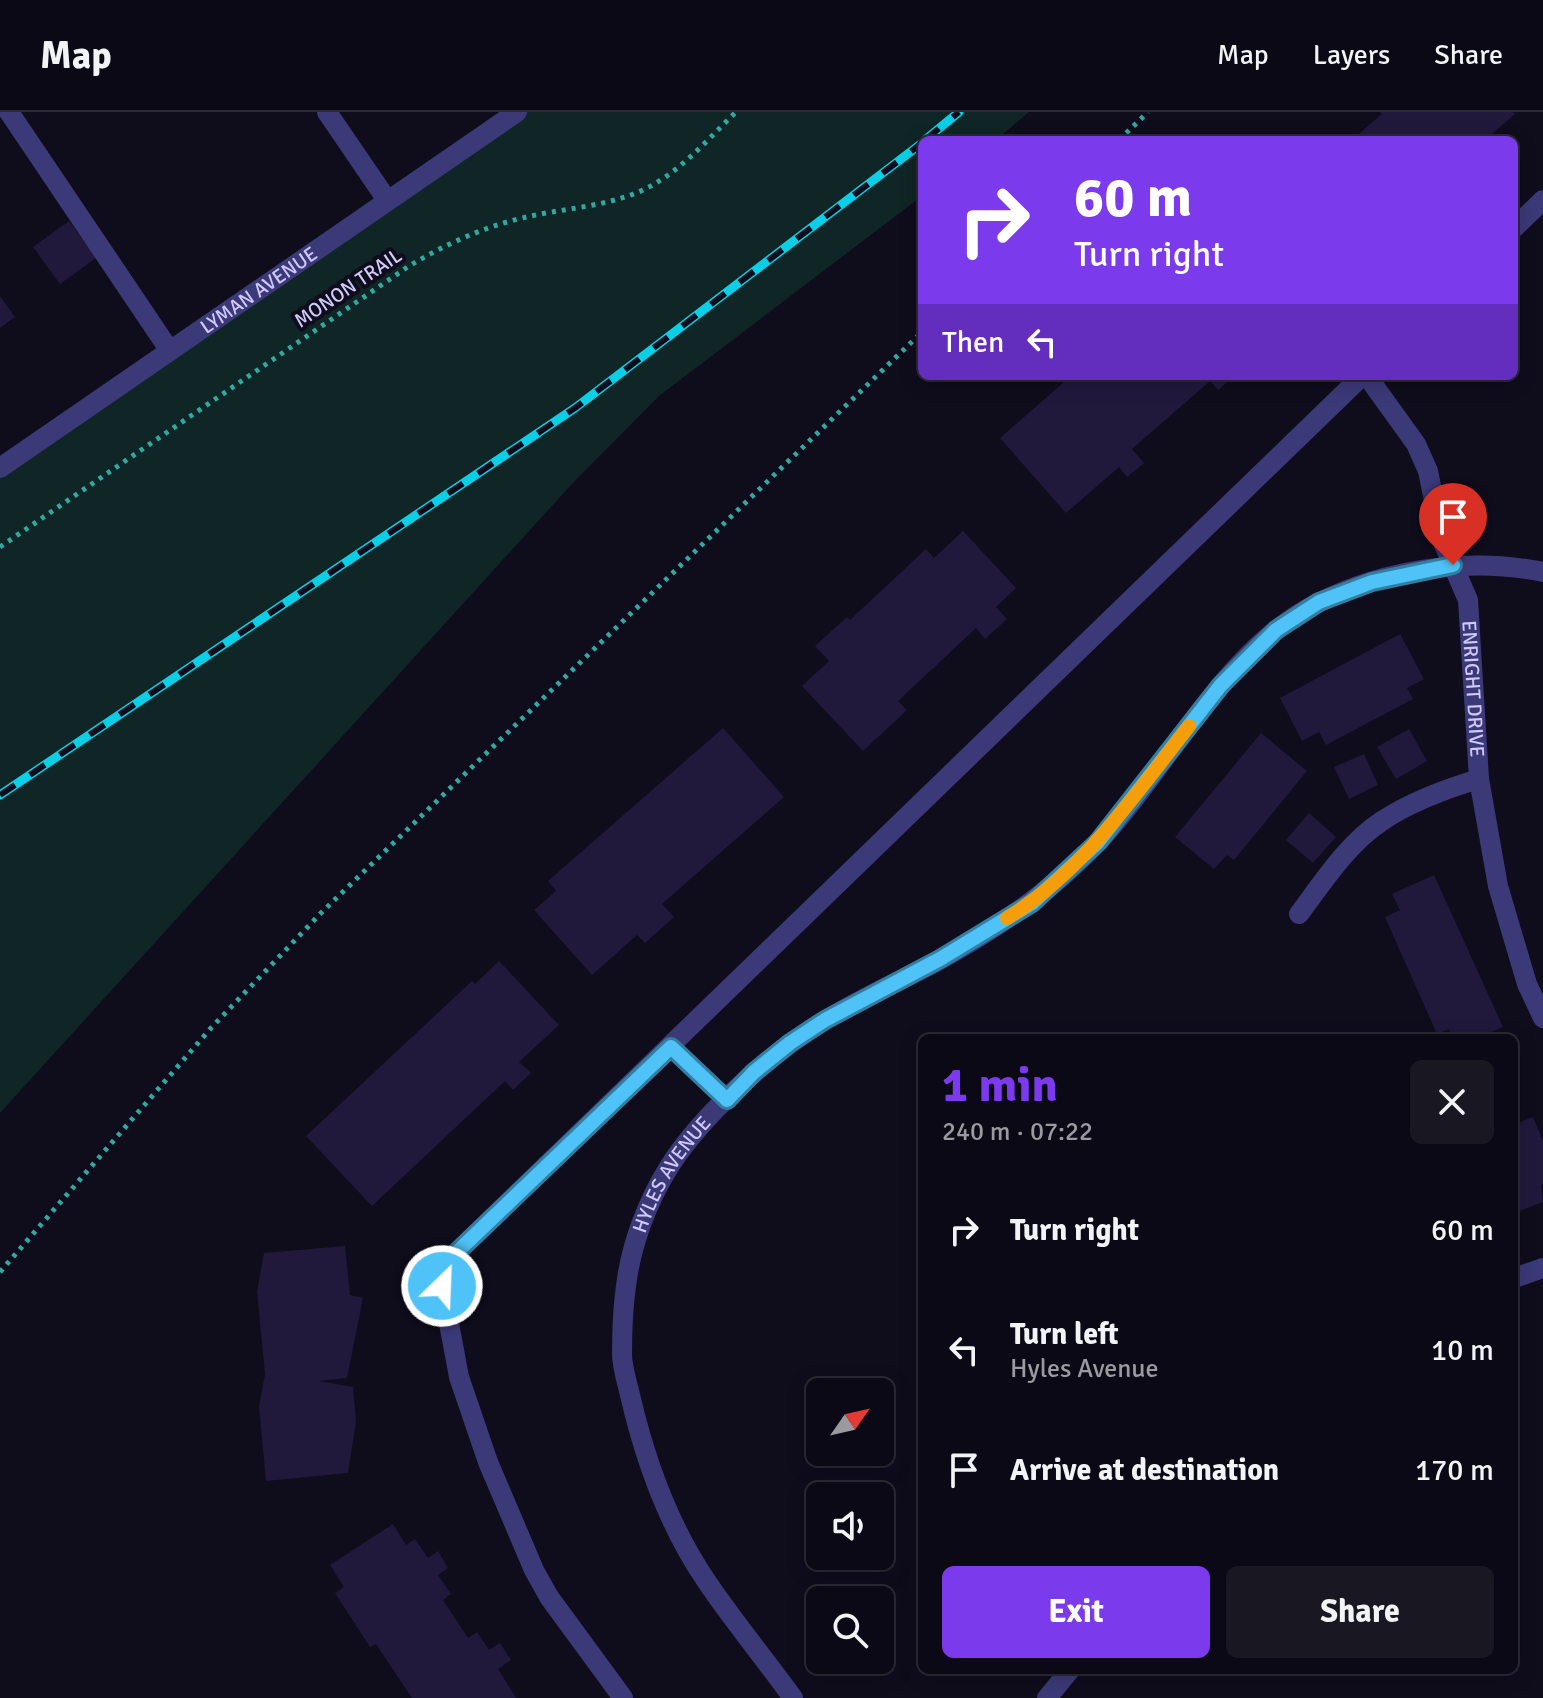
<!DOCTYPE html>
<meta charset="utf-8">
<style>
:root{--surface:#0b0915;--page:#191722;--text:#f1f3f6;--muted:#9a9aa0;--line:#2b2a34;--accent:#7c3aed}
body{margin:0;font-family:Signika,sans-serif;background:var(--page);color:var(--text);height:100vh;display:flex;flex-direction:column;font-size:30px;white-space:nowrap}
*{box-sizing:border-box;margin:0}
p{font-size:26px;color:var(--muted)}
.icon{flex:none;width:44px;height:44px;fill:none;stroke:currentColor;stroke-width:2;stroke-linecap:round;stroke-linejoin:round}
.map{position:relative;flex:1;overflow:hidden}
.side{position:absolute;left:918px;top:922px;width:600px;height:640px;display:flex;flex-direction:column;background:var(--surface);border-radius:12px;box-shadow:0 4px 20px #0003,0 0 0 2px var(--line)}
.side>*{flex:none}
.top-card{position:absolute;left:918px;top:24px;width:600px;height:244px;border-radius:12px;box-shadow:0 4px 20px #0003,0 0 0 2px var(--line);background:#7c3aed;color:#fff;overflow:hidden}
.needle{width:52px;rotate:56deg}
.fabs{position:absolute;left:806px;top:1266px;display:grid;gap:16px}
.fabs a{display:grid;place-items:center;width:88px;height:88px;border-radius:12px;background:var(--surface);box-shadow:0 4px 20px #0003,0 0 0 2px var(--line);font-size:40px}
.pin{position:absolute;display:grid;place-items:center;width:68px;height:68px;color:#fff;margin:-82px -34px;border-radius:50% 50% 50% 0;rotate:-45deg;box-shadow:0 0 8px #0007}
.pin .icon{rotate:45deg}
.me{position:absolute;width:88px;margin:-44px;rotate:24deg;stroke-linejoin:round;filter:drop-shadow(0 0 6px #0008)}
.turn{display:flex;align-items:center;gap:28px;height:168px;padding:0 24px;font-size:36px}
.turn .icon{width:104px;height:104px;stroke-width:2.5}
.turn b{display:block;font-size:56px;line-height:68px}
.then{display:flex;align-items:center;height:76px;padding:0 24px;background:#0003;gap:16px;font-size:30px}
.round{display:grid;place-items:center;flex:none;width:84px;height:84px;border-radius:12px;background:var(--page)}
.overview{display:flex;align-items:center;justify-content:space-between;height:136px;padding:0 24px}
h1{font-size:48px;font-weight:700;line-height:60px;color:var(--accent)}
.button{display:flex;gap:16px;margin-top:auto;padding:16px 24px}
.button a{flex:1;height:92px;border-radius:12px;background:var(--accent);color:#fff;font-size:32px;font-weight:700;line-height:92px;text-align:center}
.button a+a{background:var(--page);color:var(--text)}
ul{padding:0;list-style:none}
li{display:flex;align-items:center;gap:24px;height:120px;padding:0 24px}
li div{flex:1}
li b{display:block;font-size:30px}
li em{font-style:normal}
header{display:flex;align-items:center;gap:48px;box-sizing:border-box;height:112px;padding:0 40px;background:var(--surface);border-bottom:2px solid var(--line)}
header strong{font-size:38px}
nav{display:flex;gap:44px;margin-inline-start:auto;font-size:28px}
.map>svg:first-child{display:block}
</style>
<header>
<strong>Map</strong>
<nav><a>Map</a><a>Layers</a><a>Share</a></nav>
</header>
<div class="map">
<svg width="1543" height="1586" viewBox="0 0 1543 1586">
<rect width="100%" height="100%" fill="#0f0c1c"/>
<!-- green -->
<path fill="#102525" d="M525,0H1029L996,28H922V84L659,284L570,374L0,1001V360Z"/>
<!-- building -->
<g fill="#20193c">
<path d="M1380,0H1513L1515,2L1485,28H1352L1382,2Z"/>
<path d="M69,109L96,146L60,172L33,135Z"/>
<path d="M0,184L15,205L0,216Z"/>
<path d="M1071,264H1234L1218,278L1210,269L1132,337L1144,351L1127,365L1119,355L1066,401L1000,326Z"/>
<path d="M963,419L1016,476L996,495L1007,507L985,527L976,516L898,589L907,598L863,639L802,574L829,549L815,534L847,505L850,508L926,437L934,446Z"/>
<path d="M1400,522L1424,567L1407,576L1413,587L1326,633L1319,620L1302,629L1280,586Z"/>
<path d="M723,616L784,685L662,792L674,805L645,831L637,823L592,863L534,798L556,779L548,769Z"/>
<path d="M1409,617L1427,649L1396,667L1377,635Z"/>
<path d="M1261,621L1307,659L1234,748L1227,743L1214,757L1175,725Z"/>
<path d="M1364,642L1378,673L1349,687L1334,655Z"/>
<path d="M1309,701L1336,725L1313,751L1286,728Z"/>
<path d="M1434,763L1503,915L1477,926H1452L1449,917L1437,922L1385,805L1400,798L1392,782Z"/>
<path d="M499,849L559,913L519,950L531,961L513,978L505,969L372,1094L306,1024L472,869L475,872Z"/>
<path d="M1514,1001L1518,1011L1533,1005L1543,1029V1072L1541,1073L1543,1090L1514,1101Z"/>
<path d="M345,1134L350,1183L363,1186L347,1266L319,1269L353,1275L356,1310L348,1361L266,1369L259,1294L265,1262L257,1180L264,1141Z"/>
<path d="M393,1412L406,1433L415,1427L428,1446L438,1439L448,1456L438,1463L451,1482L443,1488L468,1526L477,1520L489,1538L500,1531L511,1548L498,1557L516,1586H412L376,1532L370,1535L335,1481L344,1475L330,1453Z"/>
</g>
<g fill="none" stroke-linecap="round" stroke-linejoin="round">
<!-- path -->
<g stroke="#32a8a2" stroke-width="5" stroke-dasharray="4 6" stroke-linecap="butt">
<path d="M1119,28L1148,0"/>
<path d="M0,435L409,154C444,133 481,116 522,106C562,96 610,95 647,76C682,58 708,27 736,0"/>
<path d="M0,1160L211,916L321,801L922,220"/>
</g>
<!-- lane -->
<g stroke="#3c3979" stroke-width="20">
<path d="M9,0L170,239"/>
<path d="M1299,802C1323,770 1348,731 1382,709C1412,689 1445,677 1479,667"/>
</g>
<!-- street -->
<g stroke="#3c3979" stroke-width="20">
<path d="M327,0L387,88"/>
<path d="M1514,116L1543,88"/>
<path id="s1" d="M1367,264L1416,332L1428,359L1442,428L1468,488L1479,667L1498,774L1527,872L1543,906"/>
<path id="s2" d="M0,356L517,0"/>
<path d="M671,935L727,988"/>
<path d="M1514,1166L1543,1156"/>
<path d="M623,1586L549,1485L534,1458L488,1350L459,1265L442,1174L444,1156L455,1142L1362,264"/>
<path id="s3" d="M793,1586C765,1547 734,1510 707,1470C670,1416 645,1348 630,1283C627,1270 622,1255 622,1242C622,1220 623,1195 626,1174C631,1133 647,1090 669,1055C701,1004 770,942 822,910C858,888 897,870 934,851C993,819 1051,780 1097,731C1167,657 1226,535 1320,490C1387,457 1470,445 1543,460"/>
<path d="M1047,1586L1070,1558"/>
</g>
<defs>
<g id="rail">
<path d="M925,28L959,0"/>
<path d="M0,683L575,296L922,31"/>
</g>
</defs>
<!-- rail casing -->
<use href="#rail" stroke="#0bcfe7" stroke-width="9"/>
<!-- rail -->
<use href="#rail" stroke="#0f0c1c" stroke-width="6" stroke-dasharray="18" stroke-linecap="butt"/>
</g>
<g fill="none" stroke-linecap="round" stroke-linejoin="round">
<defs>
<path id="route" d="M442,1174L444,1156L455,1142L671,935L727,988L754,960L790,931L825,908L940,847L1032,791L1098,730L1221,573L1276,518L1319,490L1372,470L1453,453"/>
</defs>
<!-- route casing -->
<use href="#route" stroke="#337fa1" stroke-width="20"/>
<!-- route -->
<use href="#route" stroke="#4fc3f7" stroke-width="14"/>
<!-- slow -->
<path stroke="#f59e0b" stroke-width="14" d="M1007,806C1083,759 1134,684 1189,614"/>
</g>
<g text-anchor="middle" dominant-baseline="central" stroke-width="8" stroke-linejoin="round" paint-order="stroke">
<!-- street labels -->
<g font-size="20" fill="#d0cafc" stroke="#0f0c1c">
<text transform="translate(348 176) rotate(-34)">MONON TRAIL</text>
<text stroke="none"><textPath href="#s2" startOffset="314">LYMAN AVENUE</textPath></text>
<text stroke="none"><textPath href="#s1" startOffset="338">ENRIGHT DRIVE</textPath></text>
<text stroke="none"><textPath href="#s3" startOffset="580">HYLES AVENUE</textPath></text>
</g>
</g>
</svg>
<div class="fabs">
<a><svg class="needle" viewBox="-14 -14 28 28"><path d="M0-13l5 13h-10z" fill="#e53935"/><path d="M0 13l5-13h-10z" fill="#9a9aa0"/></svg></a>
<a><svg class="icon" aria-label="sound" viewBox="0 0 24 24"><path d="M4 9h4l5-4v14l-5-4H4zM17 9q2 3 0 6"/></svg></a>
<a><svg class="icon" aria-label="search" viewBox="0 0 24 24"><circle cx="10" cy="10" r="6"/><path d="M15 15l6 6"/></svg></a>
</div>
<div class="pin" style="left:1453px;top:453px;background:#d93025"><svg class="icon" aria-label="arrive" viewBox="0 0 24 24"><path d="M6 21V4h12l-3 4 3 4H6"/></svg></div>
<svg class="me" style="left:442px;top:1174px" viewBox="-20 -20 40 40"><circle r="17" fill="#4fc3f7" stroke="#fff" stroke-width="3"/><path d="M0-11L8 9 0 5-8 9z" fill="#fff"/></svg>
<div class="top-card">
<div class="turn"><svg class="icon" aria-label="right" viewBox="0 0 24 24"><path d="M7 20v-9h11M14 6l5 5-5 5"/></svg><div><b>60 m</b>Turn right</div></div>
<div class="then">Then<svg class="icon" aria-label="left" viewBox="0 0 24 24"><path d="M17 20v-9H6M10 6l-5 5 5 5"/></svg></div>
</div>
<section class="side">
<div class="overview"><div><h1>1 min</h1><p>240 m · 07:22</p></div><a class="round"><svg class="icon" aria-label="close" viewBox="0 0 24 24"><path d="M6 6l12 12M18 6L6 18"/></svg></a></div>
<ul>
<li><svg class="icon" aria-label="right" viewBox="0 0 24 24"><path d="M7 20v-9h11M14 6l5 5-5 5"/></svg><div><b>Turn right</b></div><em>60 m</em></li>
<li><svg class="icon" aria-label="left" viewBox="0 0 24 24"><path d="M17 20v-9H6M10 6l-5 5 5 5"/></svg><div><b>Turn left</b><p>Hyles Avenue</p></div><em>10 m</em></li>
<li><svg class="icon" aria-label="arrive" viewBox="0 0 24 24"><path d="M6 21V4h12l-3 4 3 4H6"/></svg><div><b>Arrive at destination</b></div><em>170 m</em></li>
</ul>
<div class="button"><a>Exit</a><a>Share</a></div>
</section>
</div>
